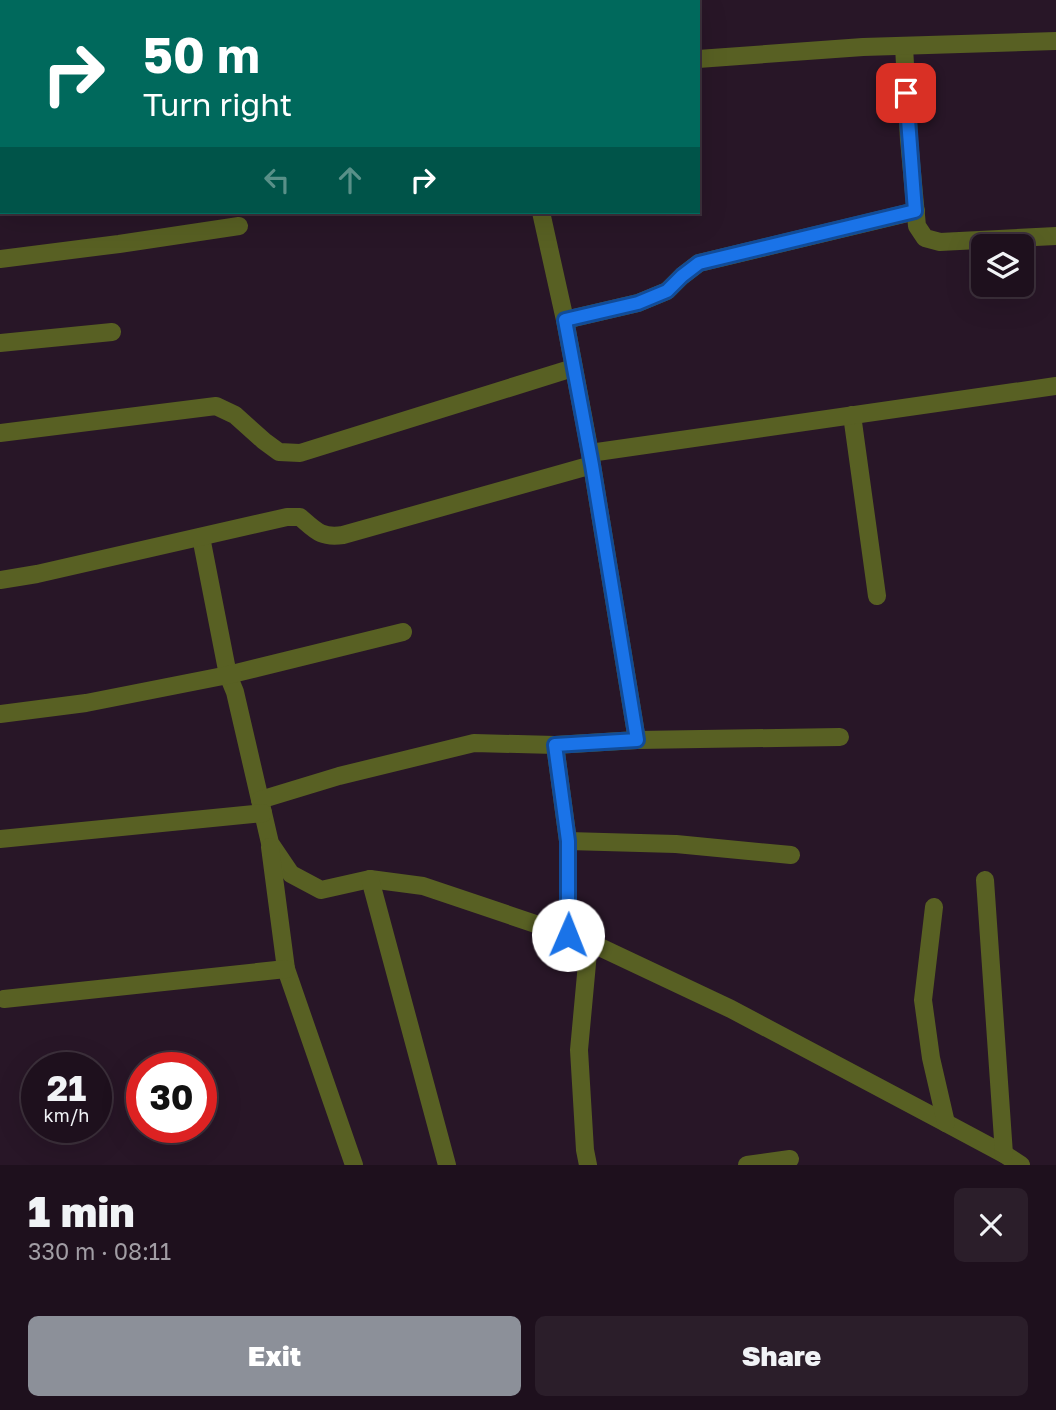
<!DOCTYPE html>
<meta charset="utf-8">
<style>
:root{--surface:#1e101d;--page:#2b1e2a;--text:#f1f3f6;--muted:#a19da4;--line:#3c303b;--accent:#8c9099}
body{margin:0;font-family:"Golos Text",sans-serif;background:var(--page);color:var(--text);height:100vh;display:flex;flex-direction:column;font-size:26px;white-space:nowrap}
*{box-sizing:border-box;margin:0}
p{font-size:23px;color:var(--muted)}
.icon{flex:none;width:38px;height:38px;fill:none;stroke:currentColor;stroke-width:2;stroke-linecap:round;stroke-linejoin:round}
.map{position:relative;height:1165px;overflow:hidden}
.details{display:flex;flex-direction:column;background:var(--surface);flex:1}
.details>*{flex:none}
.hud{position:absolute;left:0px;top:0px;width:700px;height:214px;box-shadow:0 7px 28px #0002,0 0 0 2px var(--line);background:#00695c;color:#fff;overflow:hidden}
.controls{position:absolute;left:971px;top:234px;display:grid;gap:14px}
.controls a{display:grid;place-items:center;width:63px;height:63px;border-radius:10px;background:var(--surface);box-shadow:0 7px 28px #0002,0 0 0 2px var(--line);font-size:35px}
.speed{position:absolute;left:21px;top:1052px;display:flex;gap:14px;font-size:35px;font-weight:700;text-align:center}
.speed>*{display:grid;place-content:center;width:91px;height:91px;border-radius:50%;background:var(--surface);box-shadow:0 7px 28px #0002,0 0 0 2px var(--line);line-height:1}
.speed small{font-size:18px;font-weight:400}
.speed .limit{border:10px solid #d22;background:#fff;color:#111}
.pin{position:absolute;display:grid;place-items:center;width:60px;height:60px;color:#fff;margin:-30px;border-radius:14px;box-shadow:0 4px 10px #0006}
.me{position:absolute;width:77px;margin:-38px;rotate:1deg;stroke-linejoin:round;filter:drop-shadow(0 0 5px #0008)}
.turn{display:flex;align-items:center;gap:24px;height:147px;padding:0 28px;font-size:32px}
.turn .icon{width:91px;height:91px;stroke-width:2.5}
.turn b{display:block;font-size:49px;line-height:60px}
.lanes{display:flex;align-items:center;height:66px;padding:0 28px;background:#0003;justify-content:center;gap:35px;direction:ltr}
.lanes .off{opacity:.35}
.round{display:grid;place-items:center;flex:none;width:74px;height:74px;border-radius:10px;background:var(--page)}
.overview{display:flex;align-items:center;justify-content:space-between;height:119px;padding:0 28px}
h1{font-size:42px;font-weight:800;line-height:52px}
.action{display:flex;gap:14px;margin-top:auto;padding:14px 28px}
.action a{flex:1;height:80px;border-radius:10px;background:var(--accent);color:#fff;font-size:28px;font-weight:800;line-height:80px;text-align:center}
.action a+a{background:var(--page);color:var(--text)}
.map>svg:first-child{display:block}
</style>
<div class="map">
<svg width="1056" height="1165" viewBox="0 0 1056 1165">
<rect width="100%" height="100%" fill="#281627"/>
<g fill="none" stroke-linecap="round" stroke-linejoin="round">
<!-- street -->
<g stroke="#586023" stroke-width="18">
<path d="M172,0V2"/>
<path d="M542,0V2"/>
<path d="M262,2L264,0"/>
<path d="M904,46L909,140L917,226L925,238L940,242L1056,236"/>
<path d="M698,59L863,47L1056,41"/>
<path d="M0,121H2"/>
<path d="M541,212L565,320L590,453L637,740"/>
<path d="M0,259L119,244L239,226"/>
<path d="M565,320L638,303L667,291L682,276L699,263L916,211"/>
<path d="M0,343L112,332"/>
<path d="M852,415L877,596"/>
<path d="M0,433L216,406L235,415L264,441L279,452L300,453L573,368"/>
<path d="M590,453L1056,386"/>
<path d="M201,537L228,675L235,692L270,843L291,874L321,890L370,879L423,886L589,942L731,1009L946,1123L1004,1154L1021,1165"/>
<path d="M0,580L37,574L287,517H300C316,531 321,538 343,535L592,465"/>
<path d="M0,714L86,703L228,675L403,632"/>
<path d="M555,745L568,841V935"/>
<path d="M260,800L339,776L474,743L555,745L637,740L840,737"/>
<path d="M0,839L263,813"/>
<path d="M568,841L676,844L791,855"/>
<path d="M270,847L286,969L354,1165"/>
<path d="M370,879L447,1165"/>
<path d="M985,880L1004,1154"/>
<path d="M934,907L923,1000L931,1058L946,1123"/>
<path d="M4,999L286,969"/>
<path d="M588,1165L585,1150L579,1050L589,942"/>
<path d="M747,1165L790,1159"/>
</g>
</g>
<g fill="none" stroke-linecap="round" stroke-linejoin="round">
<defs>
<path id="route" d="M568,935V841L555,745L637,740L592,465L565,320L638,303L667,291L682,276L699,263L915,211L906,93"/>
</defs>
<!-- route casing -->
<use href="#route" stroke="#114b97" stroke-width="18"/>
<!-- route -->
<use href="#route" stroke="#1a73e8" stroke-width="12"/>
</g>
</svg>
<div class="controls">
<a><svg class="icon" aria-label="layers" viewBox="0 0 24 24"><path d="M12 4l9 5-9 5-9-5zM3 14l9 5 9-5"/></svg></a>
</div>
<div class="speed"><div>21<small>km/h</small></div><div class="limit">30</div></div>
<div class="pin" style="left:906px;top:93px;background:#d93025"><svg class="icon" aria-label="arrive" viewBox="0 0 24 24"><path d="M6 21V4h12l-3 4 3 4H6"/></svg></div>
<svg class="me" style="left:568px;top:935px" viewBox="-20 -20 40 40"><circle r="19" fill="#fff"/><path d="M0-13L10 11 0 6-10 11z" fill="#1a73e8"/></svg>
<div class="hud">
<div class="turn"><svg class="icon" aria-label="right" viewBox="0 0 24 24"><path d="M7 20v-9h11M14 6l5 5-5 5"/></svg><div><b>50 m</b>Turn right</div></div>
<div class="lanes"><svg class="icon off" aria-label="left" viewBox="0 0 24 24"><path d="M17 20v-9H6M10 6l-5 5 5 5"/></svg><svg class="icon off" aria-label="ahead" viewBox="0 0 24 24"><path d="M12 20V5M6 11l6-6 6 6"/></svg><svg class="icon" aria-label="right" viewBox="0 0 24 24"><path d="M7 20v-9h11M14 6l5 5-5 5"/></svg></div>
</div>
</div>
<section class="details">
<div class="overview"><div><h1>1 min</h1><p>330 m · 08:11</p></div><a class="round"><svg class="icon" aria-label="close" viewBox="0 0 24 24"><path d="M6 6l12 12M18 6L6 18"/></svg></a></div>
<div class="action"><a>Exit</a><a>Share</a></div>
</section>
